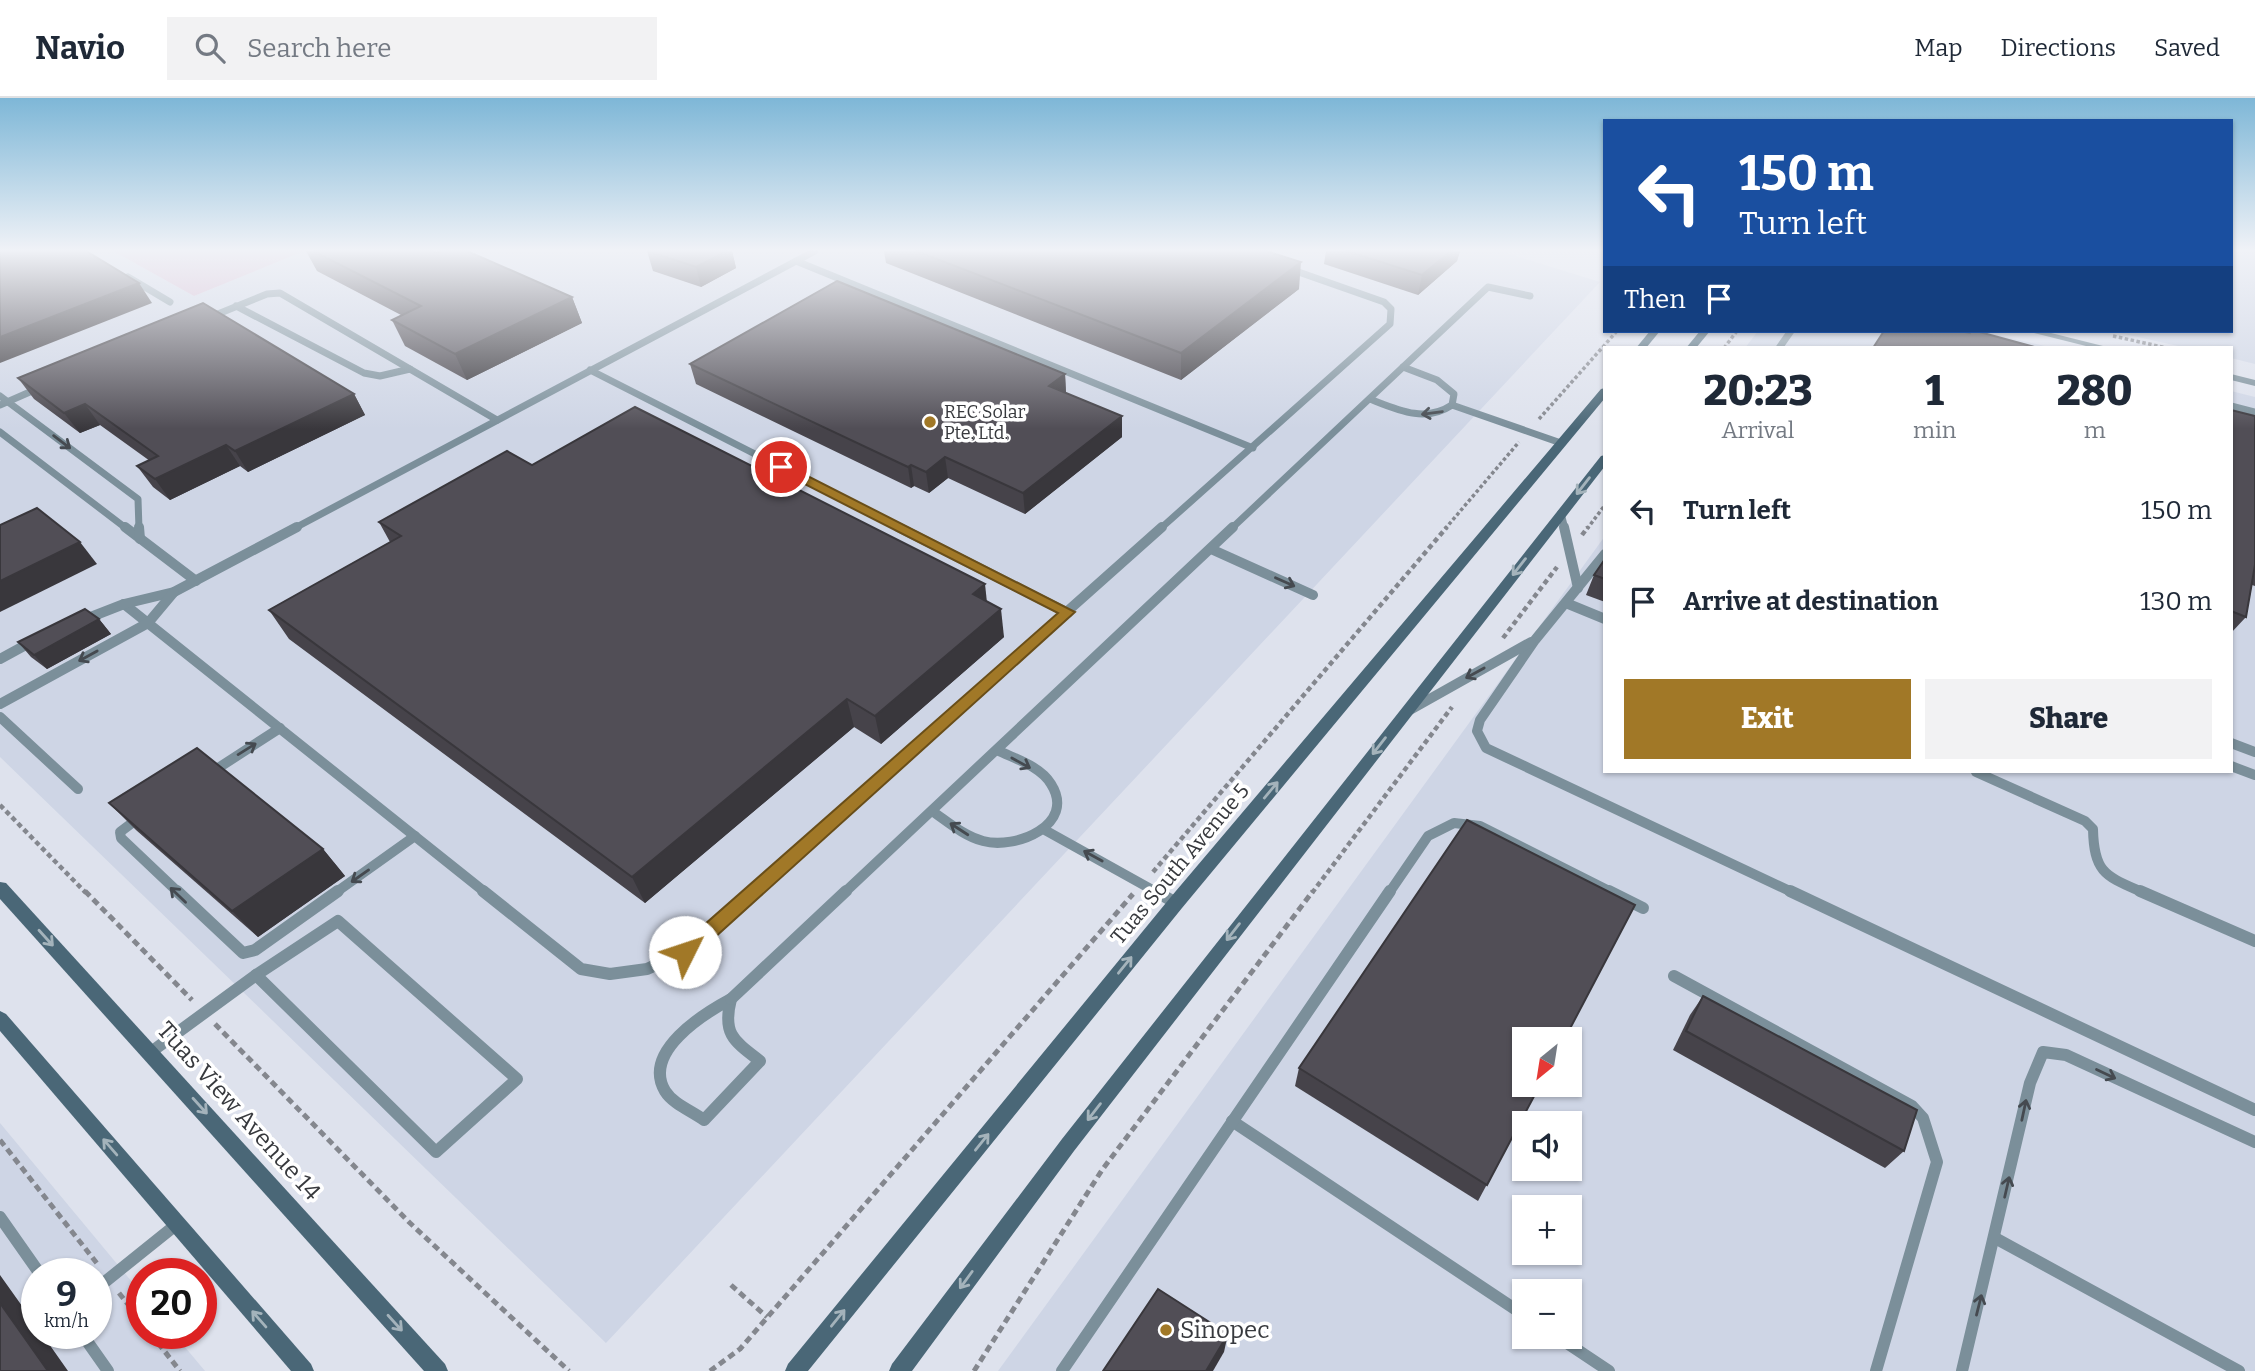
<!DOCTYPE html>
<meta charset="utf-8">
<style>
:root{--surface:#fff;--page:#f2f2f3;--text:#1f2937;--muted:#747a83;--line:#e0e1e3;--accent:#a17827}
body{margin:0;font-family:Bitter,serif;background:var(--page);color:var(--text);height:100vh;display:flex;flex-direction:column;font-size:26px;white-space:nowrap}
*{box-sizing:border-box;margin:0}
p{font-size:23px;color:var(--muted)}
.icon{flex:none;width:38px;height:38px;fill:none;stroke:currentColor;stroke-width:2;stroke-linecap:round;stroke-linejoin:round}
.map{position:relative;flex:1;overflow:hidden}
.drawer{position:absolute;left:1603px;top:248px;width:630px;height:427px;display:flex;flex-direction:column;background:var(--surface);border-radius:0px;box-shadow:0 2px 5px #0004}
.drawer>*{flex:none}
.banner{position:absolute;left:1603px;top:21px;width:630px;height:214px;border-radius:0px;box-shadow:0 2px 5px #0004;background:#1a4fa0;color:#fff;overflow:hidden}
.needle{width:46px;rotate:210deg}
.buttons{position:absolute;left:1512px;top:929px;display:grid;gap:14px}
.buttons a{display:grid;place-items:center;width:70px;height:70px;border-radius:0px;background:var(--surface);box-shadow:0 2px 5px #0004;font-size:35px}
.speed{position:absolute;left:21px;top:1160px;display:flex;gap:14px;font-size:35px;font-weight:700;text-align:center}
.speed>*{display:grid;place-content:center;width:91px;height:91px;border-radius:50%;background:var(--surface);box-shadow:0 2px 5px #0004;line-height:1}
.speed small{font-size:18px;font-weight:400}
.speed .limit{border:10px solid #d22;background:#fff;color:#111}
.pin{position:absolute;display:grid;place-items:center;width:60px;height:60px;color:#fff;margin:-30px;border:4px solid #fff;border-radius:50%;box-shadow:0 2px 7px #0007}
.me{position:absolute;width:77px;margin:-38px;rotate:49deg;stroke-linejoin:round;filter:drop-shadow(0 0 5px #0008)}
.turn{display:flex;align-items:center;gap:24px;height:147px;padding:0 21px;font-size:32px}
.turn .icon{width:91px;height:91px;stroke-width:2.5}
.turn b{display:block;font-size:49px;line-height:60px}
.then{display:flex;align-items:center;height:66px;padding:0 21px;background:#0003;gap:14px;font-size:26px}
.eta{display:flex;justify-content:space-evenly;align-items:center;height:119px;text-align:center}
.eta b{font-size:42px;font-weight:800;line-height:49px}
.primary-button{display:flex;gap:14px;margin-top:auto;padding:14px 21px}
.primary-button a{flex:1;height:80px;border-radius:0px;background:var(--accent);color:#fff;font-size:28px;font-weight:800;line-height:80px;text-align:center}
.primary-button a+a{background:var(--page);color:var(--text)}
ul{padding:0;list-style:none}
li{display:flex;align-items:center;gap:21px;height:91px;padding:0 21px}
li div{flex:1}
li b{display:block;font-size:26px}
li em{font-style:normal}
header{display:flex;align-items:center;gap:42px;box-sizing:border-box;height:98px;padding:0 35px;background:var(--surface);border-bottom:2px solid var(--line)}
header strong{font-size:33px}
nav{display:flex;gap:38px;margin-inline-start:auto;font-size:24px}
.search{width:490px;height:63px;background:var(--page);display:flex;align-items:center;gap:18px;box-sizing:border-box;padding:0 24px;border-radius:0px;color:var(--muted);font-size:26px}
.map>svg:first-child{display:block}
</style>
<header>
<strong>Navio</strong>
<div class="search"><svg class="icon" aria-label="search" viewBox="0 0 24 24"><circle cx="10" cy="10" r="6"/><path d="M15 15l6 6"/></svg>Search here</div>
<nav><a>Map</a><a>Directions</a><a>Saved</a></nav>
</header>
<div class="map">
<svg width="2255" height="1273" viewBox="0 0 2255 1273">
<rect width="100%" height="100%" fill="#dee2ed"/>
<!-- built -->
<g fill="#ced5e5" fill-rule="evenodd">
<path d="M0,153H113L194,198L304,153H1500L1600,184L606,1245L0,659Z"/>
<path d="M2231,153H2255V266L2231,260V250H2187L2111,233H2231Z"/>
<path d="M1758,233H1980L2053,250H1745Z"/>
<path d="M2231,293L2255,299V1273H998L1605,438V674H2231ZM1524,942H1570V987H1524ZM1524,1026H1570V1071H1524ZM1524,1110H1570V1155H1524ZM1524,1194H1570V1239H1524Z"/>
<path d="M0,1025L142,1196V1236H174L205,1273H0ZM37,1176H96V1236H37Z"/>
</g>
<!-- green -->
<path fill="#d4b1ca" d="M113,153H304L194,198Z"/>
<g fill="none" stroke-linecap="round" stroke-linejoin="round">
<!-- path-far2 -->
<g stroke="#84878e" stroke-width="3.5" stroke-dasharray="3.5 2.5" stroke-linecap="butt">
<path d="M2113,238L2167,250"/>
<path d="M1724,250L1737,233"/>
<path d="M1539,321L1617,233"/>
<path d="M1445,431L1519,344"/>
<path d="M1587,431L1605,407"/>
</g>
<!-- path-far1 -->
<g stroke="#84878e" stroke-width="4.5" stroke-dasharray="5 3.5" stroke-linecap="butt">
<path d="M1582,437L1588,429"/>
<path d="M1503,540L1557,469"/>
<path d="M0,707L86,795"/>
<path d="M1153,774L1447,429"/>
<path d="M1312,795L1452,609"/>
</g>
<!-- path -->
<g stroke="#84878e" stroke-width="5" stroke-dasharray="7 4.5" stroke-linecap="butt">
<path d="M85,793L192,902"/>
<path d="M215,926L410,1125L569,1273"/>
<path d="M0,1042L99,1168"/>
<path d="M731,1187L767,1219"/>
<path d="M119,1195L142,1224"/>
<path d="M151,1236L180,1273"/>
<path d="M710,1273L740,1251L1133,796"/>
<path d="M974,1273L1102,1072L1313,793"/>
</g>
<!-- lane-far2 -->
<g stroke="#7b8f9a" stroke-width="7">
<path d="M796,163L1253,350"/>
<path d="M128,179L170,204"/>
<path d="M236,208L364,275L380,278L410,271"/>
<path d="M208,220L267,196L280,195L497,322"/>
<path d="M1779,250L1791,233"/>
<path d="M590,272L902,431"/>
<path d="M0,298L138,401L139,431"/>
<path d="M1370,301C1398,312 1425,325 1452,307L1454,296L1437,282L1403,269"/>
<path d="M0,307L39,290"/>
<path d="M1452,307L1561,345"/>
<path d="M2231,308L2255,314"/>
<path d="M0,334L127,431"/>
<path d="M1561,415L1565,431"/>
<path d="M293,431L815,153"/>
<path d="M1160,431L1390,226L1391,211L1384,204L1290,171"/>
<path d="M1231,431L1488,189L1530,198"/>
</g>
<!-- lane-far1 -->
<g stroke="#7b8f9a" stroke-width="10">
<path d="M125,429L196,483"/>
<path d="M139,429L140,441"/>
<path d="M898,429L1068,515"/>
<path d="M1564,429L1578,490"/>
<path d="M1211,451L1313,497"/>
<path d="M1605,456L1535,542L1480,622L1477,633L1486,650L1794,795"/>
<path d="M1566,505L1605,521"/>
<path d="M124,506L486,795"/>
<path d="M83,522L124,506L174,494L297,429"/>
<path d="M0,561L33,543"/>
<path d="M0,606L148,525L174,494"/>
<path d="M1410,612L1531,544"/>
<path d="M0,619L78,691"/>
<path d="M2231,645L2255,654"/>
<path d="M2231,668L2255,677"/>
<path d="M212,674L280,630"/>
<path d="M1976,674L2085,723L2093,731C2094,776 2106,778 2144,795"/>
<path d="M932,713C948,724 964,738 983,743C1015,752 1077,727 1051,686C1040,668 1015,661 997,652"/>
<path d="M140,719L120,734L121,740L179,795"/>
<path d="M1043,731L1158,795"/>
<path d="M335,795L415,738"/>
<path d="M751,795L1162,429"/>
<path d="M844,795L1233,429"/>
<path d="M1389,795L1428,738L1454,725L1480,728L1613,795"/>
</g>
<!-- lane -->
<g stroke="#7b8f9a" stroke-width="12">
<path d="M177,793L243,855L255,852L338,793"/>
<path d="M483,793L581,871L610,876L647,871L685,854L753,793"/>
<path d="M1155,793L1176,805"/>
<path d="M1609,793L1643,810"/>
<path d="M1790,793L2255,1012"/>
<path d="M2140,793L2255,843"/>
<path d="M338,823L517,981L436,1054L256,877Z"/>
<path d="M1674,878L1912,1008L1923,1020L1937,1064L1876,1273"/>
<path d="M731,901C722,936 734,943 760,963L704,1022C692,1013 673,1006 665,993C642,954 703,916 731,901Z"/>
<path d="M731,901L846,793"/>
<path d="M151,954L256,877"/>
<path d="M1232,1023L1524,1217"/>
<path d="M0,1119L40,1176"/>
<path d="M1995,1140L2239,1273"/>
<path d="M96,1191L177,1126"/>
<path d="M82,1236L108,1273"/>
<path d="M1558,1239L1609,1273"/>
<path d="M1062,1273L1390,793"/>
<path d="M1962,1273L2030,985L2043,954L2066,957L2255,1044"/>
</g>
<!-- street -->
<g fill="#7b8f9a" fill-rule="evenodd">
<path d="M2026,233H2043L2111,250H2094Z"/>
<path d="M2231,276L2255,282V288L2231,282Z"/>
</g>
<!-- secondary -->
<g fill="#4a6777" fill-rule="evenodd">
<path d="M1650,233H1660L1646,250H1636Z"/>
<path d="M1700,233H1710L1696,250H1686Z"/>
<path d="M1605,290V300L1182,810L808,1273H785L788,1266L1170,800L1601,291Z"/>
<path d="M1605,357V368L1074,1053L912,1273H889L892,1266L1062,1041L1601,358Z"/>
<path d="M0,784L6,785L445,1266L448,1273H424L0,801Z"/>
<path d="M0,913L6,916L311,1266L314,1273H291L0,933Z"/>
</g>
</g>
<!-- wall -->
<g fill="#46434a">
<path d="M306,153H432L572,199L582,225L467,282L405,248L392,222L401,217L317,173Z"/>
<path d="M647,153H732L736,170L701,189L653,173Z"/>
<path d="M884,153H1266L1299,191L1181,282L886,165Z"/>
<path d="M1326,153H1460L1457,163L1418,197L1324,166Z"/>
<path d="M690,266L1065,276L1066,295L1122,318V339L1025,416L948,380L929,395L914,388L911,390L696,286Z"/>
<path d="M18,280L354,296L365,317L248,374L240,368L170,402L153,389L137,368L150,363L100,327L80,335L34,301Z"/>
<path d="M2231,312L2255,318V488L2252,487L2246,519L2231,535Z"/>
<path d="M532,367L986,503L1004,539L881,646L854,629L645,805L289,541L269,512L390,444L379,424Z"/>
<path d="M1605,461V504L1586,497L1594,477Z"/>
<path d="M99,521L111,536L47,571L31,559L18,544Z"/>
<path d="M109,705L323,751L345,778L258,839L136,732Z"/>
<path d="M1703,898L1904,1053L1885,1070L1673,952L1690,917Z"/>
<path d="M1299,970L1540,987L1478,1103L1295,988Z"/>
</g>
<!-- shaded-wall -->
<g fill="#39373c">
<path d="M727,153H732L736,170L701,189L696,169Z"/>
<path d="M1451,153H1460L1457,163L1418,197L1422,177Z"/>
<path d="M1301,164L1299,191L1181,282V255Z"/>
<path d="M139,185L152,205L0,265V239Z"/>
<path d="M572,199L582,225L467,282L455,256Z"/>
<path d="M1065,276L1066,297L1049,288Z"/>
<path d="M354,296L365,317L248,374L235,353Z"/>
<path d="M85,306L100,327L80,335L64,315Z"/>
<path d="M1122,318V339L1025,416L1023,395Z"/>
<path d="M226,347L240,368L170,402L155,381Z"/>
<path d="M945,359L948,380L929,395L926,374Z"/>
<path d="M911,367L914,388L911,390L908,369Z"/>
<path d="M80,444L97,466L0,514V483Z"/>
<path d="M985,486L988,514L973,496Z"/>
<path d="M1001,511L1004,539L881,646L875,618Z"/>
<path d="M99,521L111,536L47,571L34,557Z"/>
<path d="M847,601L854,629L645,805L632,779Z"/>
<path d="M323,751L345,778L258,839L232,813Z"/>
<path d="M0,1177L37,1229V1236H42L68,1273H48L0,1205Z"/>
<path d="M1228,1236L1224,1254L1213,1273H1206Z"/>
</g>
<!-- building -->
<g fill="#514e56" stroke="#39373c" stroke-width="2">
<path d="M0,153H86L139,185L0,239Z"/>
<path d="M313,153H432L437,155L442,153H467L572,199L455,256L392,222L421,208Z"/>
<path d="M647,153H727L696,169Z"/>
<path d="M916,153H1266L1301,164L1181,255Z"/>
<path d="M1346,153H1451L1422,177Z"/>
<path d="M837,183L1065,276L1049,288L1122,318L1023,395L945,359L926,374L911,367L908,369L690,266Z"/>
<path d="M203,205L354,296L235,353L226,347L155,381L137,368L158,358L85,306L64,315L18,280Z"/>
<path d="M1884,233H1960L1970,235L1971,233H1976L2038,250H1873Z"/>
<path d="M635,309L985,486L973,496L1001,511L875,618L847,601L632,779L269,512L401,438L379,424L507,353L532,367Z"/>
<path d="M2231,312L2255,318V467L2246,519L2231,513Z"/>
<path d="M37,410L80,444L0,483V427Z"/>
<path d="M1605,461V481L1594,477Z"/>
<path d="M85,511L99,521L34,557L18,544Z"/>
<path d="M197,650L323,751L232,813L109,705Z"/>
<path d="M1467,722L1635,807L1564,942H1524V987H1540L1487,1087L1299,970Z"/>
<path d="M1703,898L1917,1012L1904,1053L1686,933Z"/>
<path d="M1158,1191L1228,1236L1206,1273H1103Z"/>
<path d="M0,1205L48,1273H0Z"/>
</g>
<!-- one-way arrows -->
<defs><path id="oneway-shaft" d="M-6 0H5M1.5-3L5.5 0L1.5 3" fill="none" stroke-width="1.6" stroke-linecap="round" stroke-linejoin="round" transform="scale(1.75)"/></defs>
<g stroke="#454a50">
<use href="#oneway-shaft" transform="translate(1432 315) rotate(172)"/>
<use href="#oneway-shaft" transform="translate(62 344) rotate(37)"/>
<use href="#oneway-shaft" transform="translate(1285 484) rotate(24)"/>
<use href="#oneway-shaft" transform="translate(88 558) rotate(151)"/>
<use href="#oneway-shaft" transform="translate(1475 575) rotate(151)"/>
<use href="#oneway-shaft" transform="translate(247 651) rotate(-32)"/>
<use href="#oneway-shaft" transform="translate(1021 665) rotate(29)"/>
<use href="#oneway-shaft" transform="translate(959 731) rotate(-147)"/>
<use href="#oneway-shaft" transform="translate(1093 758) rotate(-151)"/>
<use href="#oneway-shaft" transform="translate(360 778) rotate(145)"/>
<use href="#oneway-shaft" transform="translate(178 797) rotate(-136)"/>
<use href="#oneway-shaft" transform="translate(2106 976) rotate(25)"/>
<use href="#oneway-shaft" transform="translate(2024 1012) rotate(-78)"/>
<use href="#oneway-shaft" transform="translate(2007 1089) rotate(-77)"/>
<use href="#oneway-shaft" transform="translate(1979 1207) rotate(-76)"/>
</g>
<g stroke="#a4b3bb">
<use href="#oneway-shaft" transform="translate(1583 388) rotate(128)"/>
<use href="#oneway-shaft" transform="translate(1519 469) rotate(128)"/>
<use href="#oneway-shaft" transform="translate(1379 648) rotate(128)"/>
<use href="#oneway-shaft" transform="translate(1271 692) rotate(-50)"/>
<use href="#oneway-shaft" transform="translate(1233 834) rotate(128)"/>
<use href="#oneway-shaft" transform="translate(46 840) rotate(48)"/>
<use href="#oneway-shaft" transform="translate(1125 867) rotate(-51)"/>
<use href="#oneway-shaft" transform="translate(200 1008) rotate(48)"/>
<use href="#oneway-shaft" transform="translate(1094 1014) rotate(128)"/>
<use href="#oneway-shaft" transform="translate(982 1044) rotate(-51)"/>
<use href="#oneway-shaft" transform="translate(110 1049) rotate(-131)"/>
<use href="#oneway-shaft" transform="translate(966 1182) rotate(126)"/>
<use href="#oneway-shaft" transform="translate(838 1220) rotate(-51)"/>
<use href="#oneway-shaft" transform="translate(259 1221) rotate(-131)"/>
<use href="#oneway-shaft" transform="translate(395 1225) rotate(48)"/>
</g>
<!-- sky -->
<linearGradient id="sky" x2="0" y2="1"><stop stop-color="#7eb7d7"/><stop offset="0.46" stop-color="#f0f2f7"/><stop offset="1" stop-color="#f0f2f7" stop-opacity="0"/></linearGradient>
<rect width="2255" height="331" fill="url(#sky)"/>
<!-- route -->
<path fill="#a17827" stroke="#694e19" stroke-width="2" d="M777,367H786L1075,514L692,860H679L676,854L679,849L1058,515L777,372Z"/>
<!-- markers -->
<g fill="#a17827" stroke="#fff" stroke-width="2.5">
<circle cx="930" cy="324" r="7"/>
<circle cx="1166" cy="1232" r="7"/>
</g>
<g text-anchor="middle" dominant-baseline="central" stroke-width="7" stroke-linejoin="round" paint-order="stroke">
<!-- far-poi labels -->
<g font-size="18" fill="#37393d" stroke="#fff" text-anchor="start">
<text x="944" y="314">REC Solar<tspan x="944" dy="21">Pte. Ltd.</tspan></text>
</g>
<!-- street labels -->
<g font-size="21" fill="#37393d" stroke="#fff">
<text transform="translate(1180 766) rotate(-50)">Tuas South Avenue 5</text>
</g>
<!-- near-street labels -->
<g font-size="24" fill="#37393d" stroke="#fff">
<text transform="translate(239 1013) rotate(48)">Tuas View Avenue 14</text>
</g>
<!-- near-poi labels -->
<g font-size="24" fill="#37393d" stroke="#fff" text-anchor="start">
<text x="1180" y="1232">Sinopec</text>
</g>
</g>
</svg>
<div class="buttons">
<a><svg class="needle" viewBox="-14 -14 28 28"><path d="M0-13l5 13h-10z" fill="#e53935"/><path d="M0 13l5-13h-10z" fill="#747a83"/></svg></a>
<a><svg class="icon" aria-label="sound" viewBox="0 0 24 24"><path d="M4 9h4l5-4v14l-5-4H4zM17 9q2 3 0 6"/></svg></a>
<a>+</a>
<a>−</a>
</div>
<div class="speed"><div>9<small>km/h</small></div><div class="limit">20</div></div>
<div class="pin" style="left:781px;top:369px;background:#d93025"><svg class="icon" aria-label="arrive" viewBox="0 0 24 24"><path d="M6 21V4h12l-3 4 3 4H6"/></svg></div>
<svg class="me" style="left:685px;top:854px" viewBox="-20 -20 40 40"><circle r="19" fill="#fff"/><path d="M0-13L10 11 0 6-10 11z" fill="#a17827"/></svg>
<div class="banner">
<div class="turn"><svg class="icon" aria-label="left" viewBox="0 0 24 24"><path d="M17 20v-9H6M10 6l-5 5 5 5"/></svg><div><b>150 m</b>Turn left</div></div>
<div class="then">Then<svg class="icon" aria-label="arrive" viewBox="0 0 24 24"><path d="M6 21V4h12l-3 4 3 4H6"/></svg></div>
</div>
<section class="drawer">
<div class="eta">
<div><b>20:23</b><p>Arrival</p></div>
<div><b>1</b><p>min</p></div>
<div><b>280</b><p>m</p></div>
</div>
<ul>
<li><svg class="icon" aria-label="left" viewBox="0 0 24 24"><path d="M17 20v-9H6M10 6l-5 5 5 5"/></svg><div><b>Turn left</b></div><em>150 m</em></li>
<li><svg class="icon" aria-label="arrive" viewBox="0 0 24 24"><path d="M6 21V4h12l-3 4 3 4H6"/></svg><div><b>Arrive at destination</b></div><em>130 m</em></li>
</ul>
<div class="primary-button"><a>Exit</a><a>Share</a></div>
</section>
</div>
